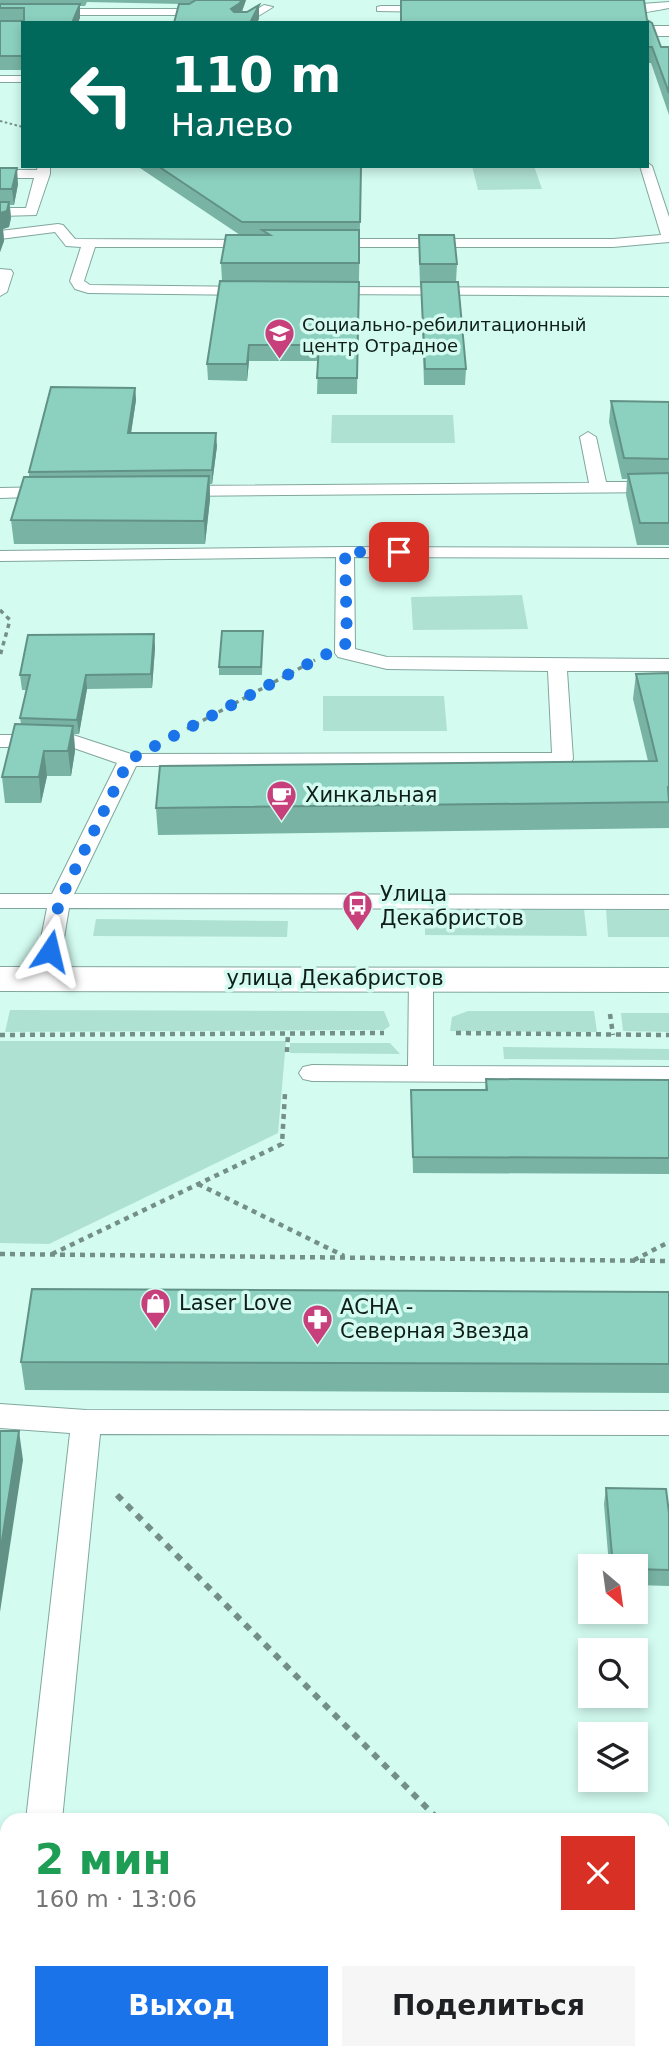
<!DOCTYPE html>
<html lang="ru">
<meta charset="utf-8">
<style>
:root{--surface:#fff;--page:#f6f6f6;--text:#202124;--muted:#757577;--accent:#1a73e8}
body{margin:0;font-family:"DejaVu Sans",sans-serif;background:var(--page);color:var(--text);height:100vh;display:flex;flex-direction:column;font-size:26px;white-space:nowrap}
*{box-sizing:border-box;margin:0}
p{font-size:23px;color:var(--muted)}
.icon{flex:none;width:38px;height:38px;fill:none;stroke:currentColor;stroke-width:2;stroke-linecap:round;stroke-linejoin:round}
.map{position:relative;flex:1;overflow:hidden}
.panel{position:absolute;left:0px;top:1813px;width:670px;height:247px;display:flex;flex-direction:column;background:var(--surface);border-radius:21px 21px 0 0;box-shadow:0 4px 10px #0003}
.panel>*{flex:none}
.hud{position:absolute;left:21px;top:21px;width:628px;height:147px;border-radius:0px;box-shadow:0 4px 10px #0003;background:#00695c;color:#fff;overflow:hidden}
.needle{width:46px;rotate:151deg}
.buttons{position:absolute;left:578px;top:1554px;display:grid;gap:14px}
.buttons a{display:grid;place-items:center;width:70px;height:70px;border-radius:0px;background:var(--surface);box-shadow:0 4px 10px #0003;font-size:35px}
.pin{position:absolute;display:grid;place-items:center;width:60px;height:60px;color:#fff;margin:-30px;border-radius:14px;box-shadow:0 4px 10px #0006}
.me{position:absolute;width:77px;margin:-38px;rotate:10deg;stroke-linejoin:round;filter:drop-shadow(0 0 5px #0008)}
.turn{display:flex;align-items:center;gap:24px;height:147px;padding:0 35px;font-size:32px}
.turn .icon{width:91px;height:91px;stroke-width:2.5}
.turn b{display:block;font-size:49px;line-height:60px}
.round{display:grid;place-items:center;flex:none;width:74px;height:74px;border-radius:0px;background:var(--page)}
.headline{display:flex;align-items:center;justify-content:space-between;height:119px;padding:0 35px}
h1{font-size:42px;font-weight:700;line-height:52px;color:#1e9e55}
.button{display:flex;gap:14px;margin-top:auto;padding:14px 35px}
.button a{flex:1;height:80px;border-radius:0px;background:var(--accent);color:#fff;font-size:28px;font-weight:700;line-height:80px;text-align:center}
.button a+a{background:var(--page);color:var(--text)}
.map>svg:first-child{display:block}
</style>
<div class="map">
<svg width="669" height="2059" viewBox="0 0 669 2059">
<rect width="100%" height="100%" fill="#d3fbf0"/>
<!-- green -->
<g fill="#afe1d3">
<path d="M472,166H534L542,189L478,190Z"/>
<path d="M332,415H453L455,443H331Z"/>
<path d="M522,595L528,629L413,630L411,597Z"/>
<path d="M323,696H444L447,731H323Z"/>
<path d="M425,908L584,909L587,936L425,935Z"/>
<path d="M669,908V937H608L606,909Z"/>
<path d="M96,919L288,921L287,937L93,936Z"/>
<path d="M10,1010L384,1011L390,1026L384,1030L5,1032Z"/>
<path d="M468,1011H594L597,1032L450,1031L452,1017Z"/>
<path d="M621,1013H669V1032L623,1031Z"/>
<path d="M0,1041H286L278,1133L49,1244L0,1243Z"/>
<path d="M290,1043H390L400,1054L290,1053Z"/>
<path d="M503,1047L669,1049V1060L504,1059Z"/>
</g>
<g fill="none" stroke-linecap="round" stroke-linejoin="round">
<defs>
<g id="lane">
<path d="M669,2V8C652,11 624,18 609,9L614,6Z"/>
<path d="M264,5L273,7L247,23H234Z"/>
<path d="M381,6H434L439,9L434,12L377,11V7Z"/>
<path d="M0,9H190L195,12L190,15H0Z"/>
<rect x="0" y="76" width="23" height="6"/>
<path d="M648,163L652,166L669,217V242L613,247H327L320,243L327,239H613L661,235L640,166H648Z"/>
<path d="M38,166H50V174L36,215L0,216V208H26L34,178H0V170H37Z"/>
<path d="M58,224L63,225L75,239L261,240V246L256,247H95L84,281L90,285L252,287L259,291L252,295L88,293L75,289L70,281L81,247L66,246L55,232L0,239V231Z"/>
<path d="M0,269L11,270L13,273L7,292L0,296Z"/>
<path d="M327,287L669,288V296L322,294V288Z"/>
<path d="M588,432L596,437L606,482H669V492L176,496L167,491L176,486L589,483L580,437Z"/>
<path d="M52,487L61,492L58,496L0,498V488Z"/>
<path d="M345,547L669,548V558L354,557L355,649L387,657L669,659V671H567L573,759L570,763L563,765L136,766L74,894L669,895V909L69,908L57,979L53,984L45,986L37,984L33,979L47,908H0V894H52L117,763L71,747H0V735H73L131,754L552,753L548,671L387,669L338,657L335,653L336,557L0,561V551Z"/>
<path d="M421,971L429,973L433,978V1066L669,1067V1083L312,1081L303,1079L299,1073L303,1067L312,1065L408,1066L409,978L413,973Z"/>
<path d="M0,1404L86,1410L669,1411V1435L100,1434L62,1820H26L70,1433L0,1428Z"/>
<path d="M7,2039V2053H39L38,2059H0Z"/>
</g>
<g id="secondary">
<rect x="648" y="26" width="21" height="10"/>
<path d="M0,967L669,968V992L0,991Z"/>
</g>
</defs>
<!-- lane casing -->
<use href="#lane" stroke="#81a79d" stroke-width="2"/>
<!-- secondary casing -->
<use href="#secondary" stroke="#81a79d" stroke-width="2"/>
<!-- path-far3 -->
<path stroke="#748f88" stroke-width="2" stroke-dasharray="2.5 2.5" stroke-linecap="butt" d="M0,121L23,127"/>
<!-- path-far2 -->
<g stroke="#748f88" stroke-width="3.5" stroke-dasharray="4.5 4.5" stroke-linecap="butt">
<path d="M0,610L10,620L0,656"/>
<path d="M187,729L315,660"/>
</g>
<!-- path-far1 -->
<g stroke="#748f88" stroke-width="4.5" stroke-dasharray="5 5" stroke-linecap="butt">
<path d="M610,1014L613,1035"/>
<path d="M456,1033L669,1035"/>
<path d="M0,1035L384,1033"/>
<path d="M287,1052L288,1034"/>
<path d="M198,1184L344,1256"/>
<path d="M0,1254L669,1261"/>
<path d="M52,1254L282,1144L285,1093"/>
<path d="M634,1260L669,1242"/>
</g>
<!-- path -->
<g stroke="#748f88" stroke-width="6" stroke-dasharray="7 7" stroke-linecap="butt">
<path d="M117,1495L439,1820"/>
<path d="M663,2046L669,2052"/>
</g>
<!-- lane -->
<use href="#lane" fill="#fff" fill-rule="evenodd"/>
<!-- secondary -->
<use href="#secondary" fill="#fff" fill-rule="evenodd"/>
</g>
<!-- wall -->
<g fill="#78b3a4">
<path d="M0,0H246L242,12L259,19L182,4L87,2L85,6H80V18L23,23V70H0Z"/>
<path d="M647,20L661,47H669V115L651,63H648Z"/>
<path d="M137,166H361L357,394H317L318,361H249L247,381L208,380L207,364L222,281L221,263L240,235Z"/>
<path d="M0,168L18,184L14,205H10L11,218L9,227L3,229L4,241L0,252Z"/>
<path d="M419,235L457,264L456,282L466,369L465,385H424L421,284H420L419,255Z"/>
<path d="M135,388L136,400L131,433L217,446L212,484H210V499L205,544H14L11,520L29,477V472Z"/>
<path d="M611,401L669,402V545H637L626,495L627,479H622L609,422Z"/>
<path d="M263,631L262,675H219V667Z"/>
<path d="M154,634L155,648L152,688L87,689L79,734H74L75,751L71,776H47L41,803H5L2,777L21,724L20,718L27,690H22L20,675Z"/>
<path d="M669,673V828L158,835L156,808L648,761L633,699L636,674Z"/>
<path d="M486,1079L669,1080V1174L413,1173L411,1090H485Z"/>
<path d="M669,1292V1393L25,1390L21,1362Z"/>
<path d="M606,1488L669,1513V1586L635,1585V1566H609L604,1504Z"/>
</g>
<!-- shaded-wall -->
<g fill="#629286">
<path d="M241,0H246L240,16L231,23V9Z"/>
<path d="M80,4V18L78,23H72Z"/>
<path d="M259,5V19L257,23H250Z"/>
<path d="M17,168L18,184L14,205L12,189Z"/>
<path d="M9,202L11,218L9,227L3,229L4,241L0,252V213Z"/>
<path d="M249,345V361L247,381V364Z"/>
<path d="M135,388L136,400L129,446L128,433Z"/>
<path d="M216,433L217,446L212,484V470Z"/>
<path d="M209,476L210,499L205,544L204,521Z"/>
<path d="M154,634L155,648L152,688L151,674Z"/>
<path d="M86,675L87,689L79,734L77,720Z"/>
<path d="M73,726L75,751L71,776L68,751Z"/>
<path d="M44,751L47,776L41,803L39,777Z"/>
<path d="M19,1431L23,1460L0,1612V1553Z"/>
</g>
<!-- building -->
<g fill="#8cd0bf" stroke="#629286" stroke-width="2">
<path d="M196,0H241L240,3L231,9L234,12H247L259,5L250,23H174L179,4H189Z"/>
<path d="M401,0H644L647,20L652,23L661,47H669V93L652,47H648V23H401Z"/>
<path d="M0,4H80L72,23H23V56H0V21H24V8H0Z"/>
<path d="M158,166H361L360,222H242Z"/>
<path d="M0,168H17L12,189H0Z"/>
<path d="M0,202H9L7,211L0,213Z"/>
<path d="M262,230H359V263H221L226,235H270Z"/>
<path d="M419,235H454L457,264H420Z"/>
<path d="M220,281L359,282L357,378H317L319,345H249L247,364H207Z"/>
<path d="M421,282H458L466,369H425Z"/>
<path d="M51,387L135,388L128,433H216L212,470L29,472Z"/>
<path d="M611,401L669,402V459L624,458Z"/>
<path d="M669,473V523H640L628,474Z"/>
<path d="M209,476L204,521L11,520L24,477Z"/>
<path d="M222,631H263L261,667H219Z"/>
<path d="M154,634L151,674L86,675L77,720L20,718L30,675H20L28,635Z"/>
<path d="M669,673V787H668L669,802L156,808L160,766L657,761L636,674Z"/>
<path d="M15,724L73,726L68,751H44L39,777H2Z"/>
<path d="M486,1079L669,1080V1158L413,1157L411,1090H487Z"/>
<path d="M32,1289L669,1292V1364L21,1362Z"/>
<path d="M0,1431H19L0,1553Z"/>
<path d="M606,1488L666,1489L669,1513V1570L635,1569V1566H613Z"/>
</g>
<g fill="none" stroke-linecap="round" stroke-linejoin="round">
<!-- route -->
<path stroke="#1a73e8" stroke-width="12" stroke-dasharray="0 21.6" d="M50,951L59,902L129,760L347,643L345,552H399"/>
</g>
<!-- icons -->
<defs>
<symbol id="school-pin" viewBox="-11 -11 22 30"><path d="M0 17L-7.5 6A9.5 9.5 0 1 1 7.5 6Z" fill="#c73f7b" stroke="#d3fbf0"/><path d="M0-5L7-2L0 1L-7-2ZM-4 1L0 2.5L4 1V4Q0 6-4 4Z" fill="#fff"/></symbol>
<symbol id="cafe-pin" viewBox="-11 -11 22 30"><path d="M0 17L-7.5 6A9.5 9.5 0 1 1 7.5 6Z" fill="#c73f7b" stroke="#d3fbf0"/><path d="M-5.5-4.5H6V0H3Q3 3.5 0 3.5H-2.5Q-5.5 3.5-5.5 0ZM3-3.2v2h1.7v-2ZM-6 4.5H4V6H-6Z" fill="#fff"/></symbol>
<symbol id="bus-pin" viewBox="-11 -11 22 30"><path d="M0 17L-7.5 6A9.5 9.5 0 1 1 7.5 6Z" fill="#c73f7b" stroke="#d3fbf0"/><path d="M-5-6H5V4H4V6H2V4H-2V6H-4V4H-5ZM-3.5-4V0h7V-4ZM-3.5 1.2v1.5H-2V1.2ZM2 1.2v1.5H3.5V1.2Z" fill="#fff"/></symbol>
<symbol id="shop-pin" viewBox="-11 -11 22 30"><path d="M0 17L-7.5 6A9.5 9.5 0 1 1 7.5 6Z" fill="#c73f7b" stroke="#d3fbf0"/><path d="M-5-2.5h2.3a2.7 3.5 0 0 1 5.4 0H5L5.5 6h-11ZM-1.5-2.5h3a1.5 2.3 0 0 0-3 0Z" fill="#fff"/></symbol>
<symbol id="pharmacy-pin" viewBox="-11 -11 22 30"><path d="M0 17L-7.5 6A9.5 9.5 0 1 1 7.5 6Z" fill="#c73f7b" stroke="#d3fbf0"/><path d="M-2-6h4v4h4v4h-4v4h-4v-4h-4v-4h4Z" fill="#fff"/></symbol>
</defs>
<g fill-rule="evenodd">
<use href="#school-pin" x="262" y="316" width="35" height="47"/>
<use href="#cafe-pin" x="264" y="778" width="35" height="47"/>
<use href="#bus-pin" x="340" y="888" width="35" height="47"/>
<use href="#shop-pin" x="138" y="1286" width="35" height="47"/>
<use href="#pharmacy-pin" x="300" y="1302" width="35" height="47"/>
</g>
<g text-anchor="middle" dominant-baseline="central" stroke-width="7" stroke-linejoin="round" paint-order="stroke">
<!-- far-poi labels -->
<g font-size="18" fill="#0f1e1b" stroke="#d3fbf0" text-anchor="start">
<text x="302" y="324">Социально-ребилитационный<tspan x="302" dy="21">центр Отрадное</tspan></text>
</g>
<!-- poi labels -->
<g font-size="21" fill="#0f1e1b" stroke="#d3fbf0" text-anchor="start">
<text x="305" y="795">Хинкальная</text>
<text x="380" y="894">Улица<tspan x="380" dy="24">Декабристов</tspan></text>
<text x="179" y="1303">Laser Love</text>
<text x="340" y="1307">АСНА -<tspan x="340" dy="24">Северная Звезда</tspan></text>
</g>
<!-- street labels -->
<g font-size="21" fill="#0f1e1b" stroke="#d3fbf0">
<text x="335" y="978">улица Декабристов</text>
</g>
</g>
</svg>
<div class="buttons">
<a><svg class="needle" viewBox="-14 -14 28 28"><path d="M0-13l5 13h-10z" fill="#e53935"/><path d="M0 13l5-13h-10z" fill="#757577"/></svg></a>
<a><svg class="icon" aria-label="search" viewBox="0 0 24 24"><circle cx="10" cy="10" r="6"/><path d="M15 15l6 6"/></svg></a>
<a><svg class="icon" aria-label="layers" viewBox="0 0 24 24"><path d="M12 4l9 5-9 5-9-5zM3 14l9 5 9-5"/></svg></a>
</div>
<div class="pin" style="left:399px;top:552px;background:#d93025"><svg class="icon" aria-label="arrive" viewBox="0 0 24 24"><path d="M6 21V4h12l-3 4 3 4H6"/></svg></div>
<svg class="me" style="left:50px;top:951px" viewBox="-20 -20 40 40"><path d="M0-17L14 15 0 8-14 15z" fill="#1a73e8" stroke="#fff" stroke-width="4"/></svg>
<div class="hud">
<div class="turn"><svg class="icon" aria-label="left" viewBox="0 0 24 24"><path d="M17 20v-9H6M10 6l-5 5 5 5"/></svg><div><b>110 m</b>Налево</div></div>
</div>
<section class="panel">
<div class="headline"><div><h1>2 мин</h1><p>160 m · 13:06</p></div><a class="round" style="background:#d93025;color:#fff"><svg class="icon" aria-label="close" viewBox="0 0 24 24"><path d="M6 6l12 12M18 6L6 18"/></svg></a></div>
<div class="button"><a>Выход</a><a>Поделиться</a></div>
</section>
</div>
